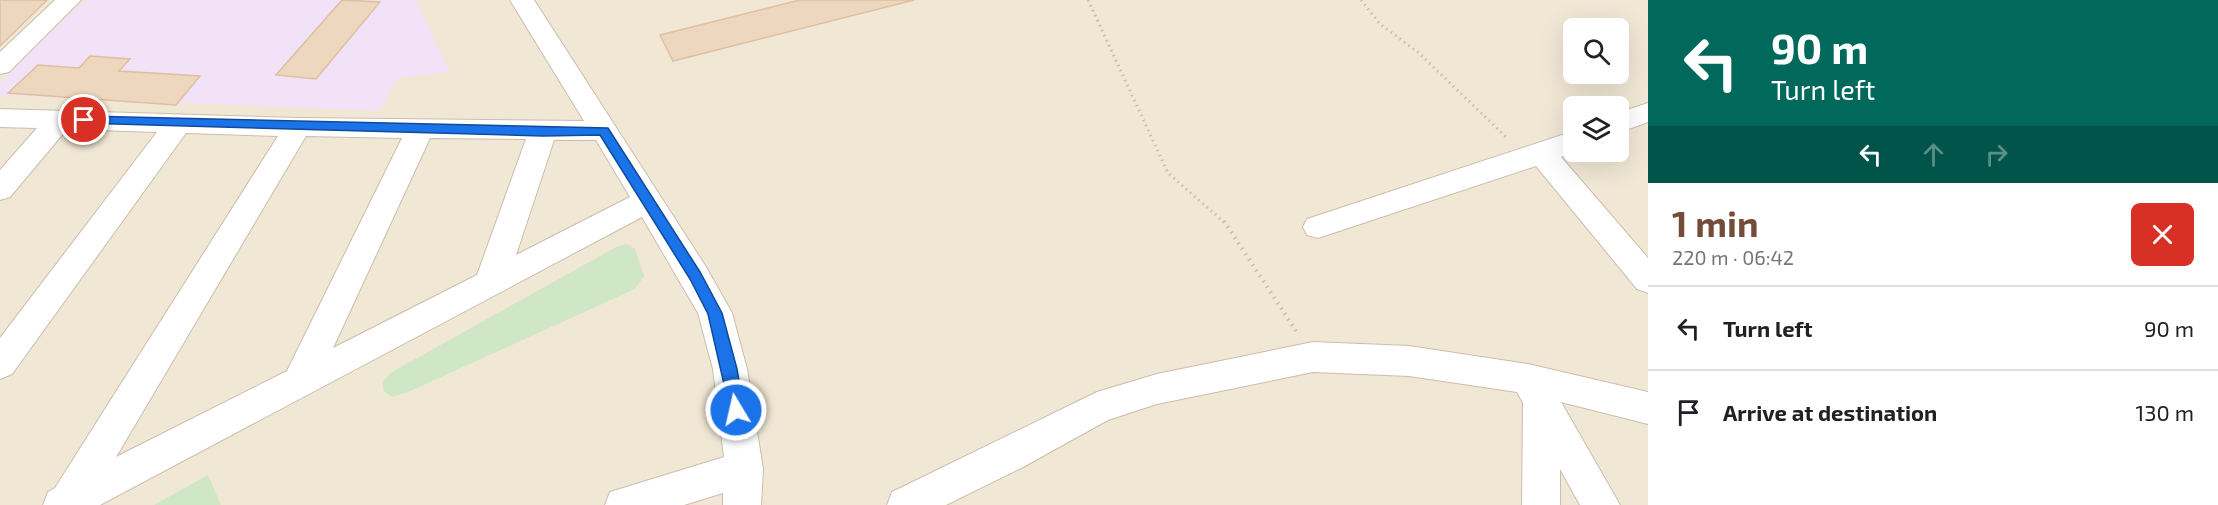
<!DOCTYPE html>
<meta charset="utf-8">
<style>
:root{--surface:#fff;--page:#f2f2f2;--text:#202124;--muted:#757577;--line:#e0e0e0;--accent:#744d3a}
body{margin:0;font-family:"Exo 2",sans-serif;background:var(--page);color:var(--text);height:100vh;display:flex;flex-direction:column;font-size:22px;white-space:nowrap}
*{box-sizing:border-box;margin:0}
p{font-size:20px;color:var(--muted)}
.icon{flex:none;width:33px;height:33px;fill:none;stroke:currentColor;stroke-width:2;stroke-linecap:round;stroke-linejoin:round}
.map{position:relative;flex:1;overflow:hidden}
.side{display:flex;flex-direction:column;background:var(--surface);width:570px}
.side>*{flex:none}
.guide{background:#00695c;color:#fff;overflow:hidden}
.tools{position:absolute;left:1563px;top:18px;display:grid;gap:12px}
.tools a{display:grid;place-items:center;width:66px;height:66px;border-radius:9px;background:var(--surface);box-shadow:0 6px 24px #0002;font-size:30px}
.pin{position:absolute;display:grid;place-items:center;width:51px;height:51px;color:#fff;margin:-26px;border:3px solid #fff;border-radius:50%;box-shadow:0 2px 6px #0007}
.me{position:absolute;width:66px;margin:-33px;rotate:351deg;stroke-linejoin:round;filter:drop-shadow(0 0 4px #0008)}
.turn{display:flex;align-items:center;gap:21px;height:126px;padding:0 24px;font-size:27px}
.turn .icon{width:78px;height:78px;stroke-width:2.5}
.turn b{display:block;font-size:42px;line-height:51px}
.lanes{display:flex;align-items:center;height:57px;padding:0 24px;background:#0003;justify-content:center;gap:30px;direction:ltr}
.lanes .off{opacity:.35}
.round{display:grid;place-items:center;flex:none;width:63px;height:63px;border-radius:9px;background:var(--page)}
.overview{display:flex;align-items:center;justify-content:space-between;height:102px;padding:0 24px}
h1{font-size:36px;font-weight:700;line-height:45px;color:var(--accent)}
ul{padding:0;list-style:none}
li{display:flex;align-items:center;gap:18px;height:84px;padding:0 24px;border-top:2px solid var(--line)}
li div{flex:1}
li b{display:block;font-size:22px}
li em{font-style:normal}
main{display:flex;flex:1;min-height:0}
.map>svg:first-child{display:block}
</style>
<main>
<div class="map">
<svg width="1648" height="505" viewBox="0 0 1648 505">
<rect width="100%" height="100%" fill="#faf5e6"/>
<!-- residential -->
<path fill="#f1e7d5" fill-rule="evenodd" d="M0,0H1648V505H0ZM1574,28H1618V74H1574ZM1574,106H1618V152H1574Z"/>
<!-- education -->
<path fill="#f1e2f7" d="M85,0H416L450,72L397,78L380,111L0,95V82Z"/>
<!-- green -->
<g fill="#cfe7c5">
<path d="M627,244L635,249L644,276L635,289L408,392L392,397L384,391L382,382L392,372L618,246Z"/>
<path d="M208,475L221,505H154Z"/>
</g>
<!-- building -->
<g fill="#edd7bf" stroke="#dec0a1" stroke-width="1.5">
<path d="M0,0H47L0,46Z"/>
<path d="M342,0L380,2L316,79L276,75Z"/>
<path d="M800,0H914L673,61L660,35Z"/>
<path d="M90,56L130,59L119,71L200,76L176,105L8,93L38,65L79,68Z"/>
</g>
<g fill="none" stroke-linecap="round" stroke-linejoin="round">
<defs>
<g id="minor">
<path d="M55,0H81L9,72L0,74V52Z"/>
<path d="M510,0H534L706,267L732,313L747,369L763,469L761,505H723V493L684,505H605L610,492L724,457L713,369L698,313L642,217L100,505H43L48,492L55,488L278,136L186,133L12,374L0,379V338L157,132L67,129L10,197L0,200V170L37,128L0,127V109L298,118L584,121ZM306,136L402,138L287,371L116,457ZM430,138L526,139L477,275L333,348ZM554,140H596L630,197L516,255Z"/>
<path d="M1648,103V122L1618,133V113Z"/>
<path d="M1574,131L1575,152L1561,157L1648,258V293L1637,289L1536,166L1318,238L1307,235L1303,227L1307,219Z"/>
<path d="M1313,342L1409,346L1528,364L1648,392V424L1561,402L1620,505H1580L1560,469V505H1522L1523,403L1517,392L1409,376L1313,372L1157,404L1108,420L1023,467L946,505H887L892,492L1097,392L1157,374Z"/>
</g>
</defs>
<!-- minor casing -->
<use href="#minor" stroke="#cbbdad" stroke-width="2"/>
<!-- path-far1 -->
<g stroke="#d2baa3" stroke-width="3" stroke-dasharray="1.5 4" stroke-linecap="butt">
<path d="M1088,0L1168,173L1225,223"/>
<path d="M1361,0L1380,24L1419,53L1506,137"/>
</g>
<!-- path -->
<path stroke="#d2baa3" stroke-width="4" stroke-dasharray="1.5 5" stroke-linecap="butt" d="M1224,221L1296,331"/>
<!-- minor -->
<use href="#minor" fill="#fff" fill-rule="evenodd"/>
</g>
<!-- route -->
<path fill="#1a73e8" stroke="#114b97" stroke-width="1.5" d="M84,116L608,128L700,272L722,313L737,369L744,410L742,415L736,417L731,415L708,314L690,279L600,135L543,136L80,123L78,120Z"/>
</svg>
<div class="tools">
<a><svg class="icon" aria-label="search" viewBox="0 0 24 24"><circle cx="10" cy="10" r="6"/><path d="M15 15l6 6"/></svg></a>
<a><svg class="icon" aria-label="layers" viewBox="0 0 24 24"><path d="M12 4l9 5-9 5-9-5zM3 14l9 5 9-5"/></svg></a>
</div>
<div class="pin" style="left:84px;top:120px;background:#d93025"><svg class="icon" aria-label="arrive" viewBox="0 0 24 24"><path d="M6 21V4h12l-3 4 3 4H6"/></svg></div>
<svg class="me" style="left:736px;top:410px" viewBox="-20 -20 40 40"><circle r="17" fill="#1a73e8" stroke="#fff" stroke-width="3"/><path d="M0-11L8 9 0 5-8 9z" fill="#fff"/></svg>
</div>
<section class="side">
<div class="guide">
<div class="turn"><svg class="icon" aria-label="left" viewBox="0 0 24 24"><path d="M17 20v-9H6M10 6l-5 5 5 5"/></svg><div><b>90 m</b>Turn left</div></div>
<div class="lanes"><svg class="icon" aria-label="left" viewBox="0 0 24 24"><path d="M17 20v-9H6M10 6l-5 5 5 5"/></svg><svg class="icon off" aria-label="ahead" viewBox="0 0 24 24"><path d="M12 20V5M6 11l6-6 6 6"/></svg><svg class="icon off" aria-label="right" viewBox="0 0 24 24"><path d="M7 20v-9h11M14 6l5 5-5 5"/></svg></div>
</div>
<div class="overview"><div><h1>1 min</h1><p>220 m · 06:42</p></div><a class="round" style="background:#d93025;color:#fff"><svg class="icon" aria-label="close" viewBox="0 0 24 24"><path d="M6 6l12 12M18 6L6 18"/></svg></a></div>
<ul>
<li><svg class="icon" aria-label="left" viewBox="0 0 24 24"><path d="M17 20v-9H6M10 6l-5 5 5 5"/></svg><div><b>Turn left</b></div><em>90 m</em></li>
<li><svg class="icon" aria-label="arrive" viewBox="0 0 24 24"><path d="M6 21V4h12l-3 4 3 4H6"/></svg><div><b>Arrive at destination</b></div><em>130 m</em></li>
</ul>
</section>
</main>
